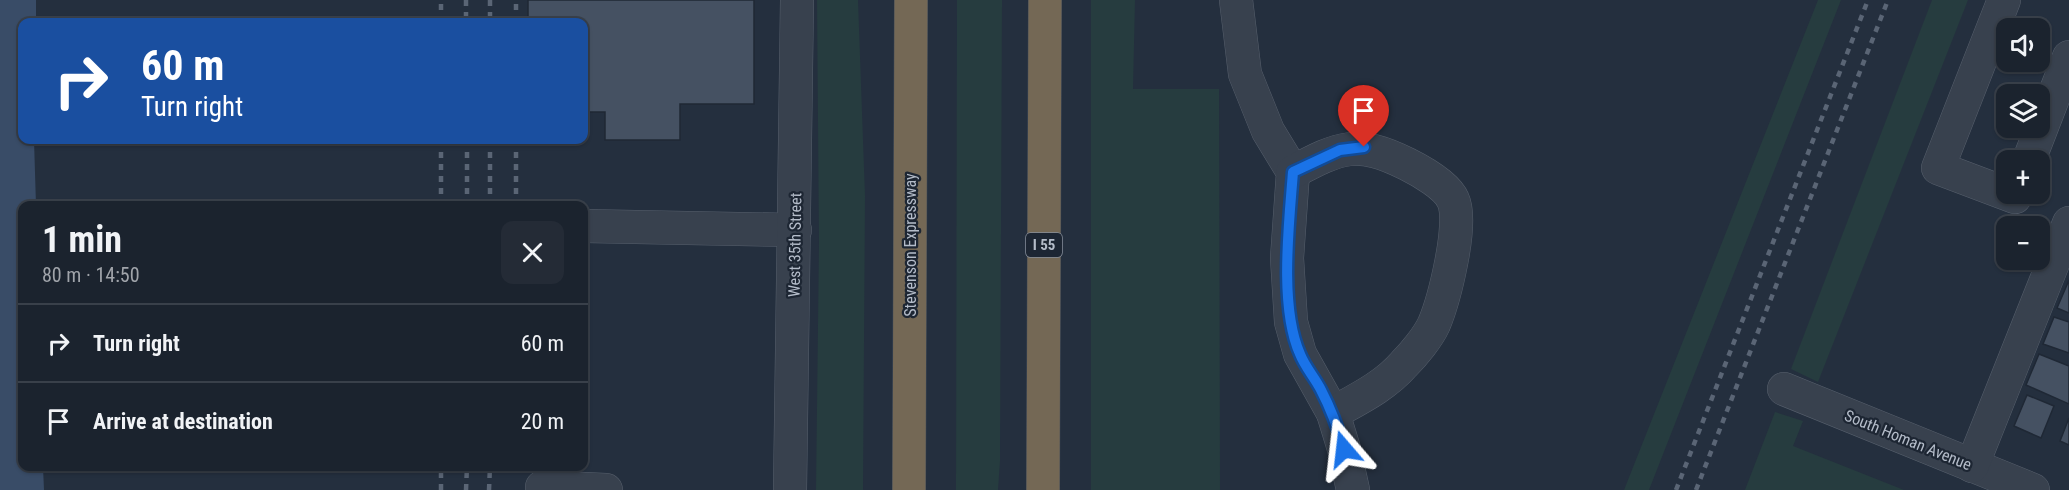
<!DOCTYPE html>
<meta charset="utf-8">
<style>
:root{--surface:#1b232e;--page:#242b36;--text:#f1f3f6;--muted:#a0a4aa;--line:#39404a}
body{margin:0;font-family:"Roboto Condensed",sans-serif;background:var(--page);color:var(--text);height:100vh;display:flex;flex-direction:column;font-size:22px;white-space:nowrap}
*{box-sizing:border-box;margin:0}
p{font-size:20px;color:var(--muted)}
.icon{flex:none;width:33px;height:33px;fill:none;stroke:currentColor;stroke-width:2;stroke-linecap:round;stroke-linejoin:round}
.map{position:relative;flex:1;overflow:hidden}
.details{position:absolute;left:18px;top:201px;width:570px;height:270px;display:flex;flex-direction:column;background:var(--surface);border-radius:12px;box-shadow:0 2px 4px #0004,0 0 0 2px var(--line)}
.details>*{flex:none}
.top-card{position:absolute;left:18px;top:18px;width:570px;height:126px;border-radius:12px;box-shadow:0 2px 4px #0004,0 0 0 2px var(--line);background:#1a4fa0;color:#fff;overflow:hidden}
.buttons{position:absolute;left:1996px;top:18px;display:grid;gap:12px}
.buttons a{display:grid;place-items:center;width:54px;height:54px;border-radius:12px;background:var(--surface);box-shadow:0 2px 4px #0004,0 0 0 2px var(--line);font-size:30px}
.pin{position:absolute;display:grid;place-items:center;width:51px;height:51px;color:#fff;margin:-62px -26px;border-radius:50% 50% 50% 0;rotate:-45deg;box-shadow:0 0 6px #0007}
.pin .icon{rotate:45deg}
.me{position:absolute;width:66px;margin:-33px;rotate:343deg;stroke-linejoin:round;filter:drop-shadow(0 0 4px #0008)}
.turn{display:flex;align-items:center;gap:21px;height:126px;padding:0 24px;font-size:27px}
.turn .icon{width:78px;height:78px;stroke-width:2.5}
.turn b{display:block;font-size:42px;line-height:51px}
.round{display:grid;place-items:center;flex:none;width:63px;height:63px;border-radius:12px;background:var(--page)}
.overview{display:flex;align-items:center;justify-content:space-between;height:102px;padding:0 24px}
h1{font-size:36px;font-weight:700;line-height:45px}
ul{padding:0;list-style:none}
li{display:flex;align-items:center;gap:18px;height:78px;padding:0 24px;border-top:2px solid var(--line)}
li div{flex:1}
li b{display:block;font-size:22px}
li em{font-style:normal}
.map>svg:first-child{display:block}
</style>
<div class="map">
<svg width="2069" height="490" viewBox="0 0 2069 490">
<rect width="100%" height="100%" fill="#242f3e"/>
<!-- green -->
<g fill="#263c3f">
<path d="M817,0H858L865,196L863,490H816L819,243Z"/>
<path d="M957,0H1002L1000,461L998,490H956Z"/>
<path d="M1091,0H1135L1133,89H1219L1220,490H1091Z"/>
<path d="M1818,0H1841L1649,490H1624Z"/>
<path d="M1932,0H1968L1818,382L1791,369Z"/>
<path d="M1775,412L1803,421L1793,446L1904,490H1745Z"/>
</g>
<!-- water -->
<path fill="#394c67" d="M0,0H36V22H22V140H34L36,205L22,206V466L43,467L44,490H0Z"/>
<!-- building -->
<g fill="#455162" stroke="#1f2835" stroke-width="1.5">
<path d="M528,0H754V104H680V140H605V112H584V22H528Z"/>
<path d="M2069,280V313L2057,308Z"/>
<path d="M2054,317L2069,322V353L2043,344Z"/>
<path d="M2039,354L2069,366V404L2026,385Z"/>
<path d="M2027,395L2054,406L2041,438L2014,426Z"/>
<path d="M2069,418V445L2060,441Z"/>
</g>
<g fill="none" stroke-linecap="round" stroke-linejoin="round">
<defs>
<g id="minor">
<path d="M1236,0L1245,74L1268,131L1293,172L1287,258L1291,322L1300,354L1333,413L1344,449L1353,490"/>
<path d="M2004,0L1938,168L2015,197L2017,194"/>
<path d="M2029,160L2069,57"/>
<path d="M1293,172C1340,147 1357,139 1407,164C1421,171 1447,186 1453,200C1464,223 1444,300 1434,324C1428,337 1414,354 1404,364C1385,386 1358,399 1333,413"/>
<path d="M584,226L795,230"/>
<path d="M1784,389L2033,490"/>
<path d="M1972,466L2069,223"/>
<path d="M542,487L606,490"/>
<path d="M790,490L797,0"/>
</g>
<g id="highway">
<path d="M909,490L911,0"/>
<path d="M1043,490L1045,0"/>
</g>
</defs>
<!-- minor casing -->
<use href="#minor" stroke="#565f6c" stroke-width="34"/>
<!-- highway casing -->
<use href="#highway" stroke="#434c59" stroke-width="34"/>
<!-- minor -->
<use href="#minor" stroke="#38414e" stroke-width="33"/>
<!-- highway -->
<use href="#highway" stroke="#746855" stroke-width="33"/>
<!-- rail -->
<g stroke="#5a6575" stroke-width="4.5" stroke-dasharray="6 6" stroke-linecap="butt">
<path d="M466,0V22"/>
<path d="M490,0V22"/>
<path d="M441,22V0"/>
<path d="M516,22V0"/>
<path d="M467,140V206"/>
<path d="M490,140V206"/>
<path d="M441,206V140"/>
<path d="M516,206V140"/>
<path d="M441,490V466"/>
<path d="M466,490L467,466"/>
<path d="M489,490L490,466"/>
<path d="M1676,490L1868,0"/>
<path d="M1696,490L1888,0"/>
</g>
</g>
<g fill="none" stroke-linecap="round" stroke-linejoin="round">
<defs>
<path id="route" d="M1344,449C1338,428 1331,409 1321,390C1315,378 1305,367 1300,354C1279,307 1289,224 1293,172L1340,150L1364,147"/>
</defs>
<!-- route casing -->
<use href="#route" stroke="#114b97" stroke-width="15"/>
<!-- route -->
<use href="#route" stroke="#1a73e8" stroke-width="10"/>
</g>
<g text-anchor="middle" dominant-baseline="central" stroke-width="4.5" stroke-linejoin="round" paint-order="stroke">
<!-- shield labels -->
<rect fill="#1d2633" stroke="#878f9c" stroke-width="1.5" x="1026" y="233" width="36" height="24" rx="4.5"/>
<g font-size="15" font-weight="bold" fill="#b4bcc9">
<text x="1044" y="245">I 55</text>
</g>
<!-- street labels -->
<g font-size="16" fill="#b4bcc9" stroke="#1d2633">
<text transform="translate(795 245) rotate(-89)">West 35th Street</text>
<text transform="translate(910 245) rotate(-90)">Stevenson Expressway</text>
<text transform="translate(1908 440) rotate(22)">South Homan Avenue</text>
</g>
</g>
</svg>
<div class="buttons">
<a><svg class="icon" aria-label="sound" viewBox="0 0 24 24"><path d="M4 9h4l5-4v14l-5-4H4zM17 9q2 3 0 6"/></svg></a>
<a><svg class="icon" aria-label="layers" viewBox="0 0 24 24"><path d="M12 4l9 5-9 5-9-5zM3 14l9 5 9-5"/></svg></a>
<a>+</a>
<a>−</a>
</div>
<div class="pin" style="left:1364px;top:147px;background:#d93025"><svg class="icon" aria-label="arrive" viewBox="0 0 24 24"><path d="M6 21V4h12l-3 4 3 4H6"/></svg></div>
<svg class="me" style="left:1344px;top:449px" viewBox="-20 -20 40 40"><path d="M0-17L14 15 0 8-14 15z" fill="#1a73e8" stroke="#fff" stroke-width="4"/></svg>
<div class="top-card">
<div class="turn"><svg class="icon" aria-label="right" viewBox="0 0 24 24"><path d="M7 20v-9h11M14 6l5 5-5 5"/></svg><div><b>60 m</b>Turn right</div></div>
</div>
<section class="details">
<div class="overview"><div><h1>1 min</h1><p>80 m · 14:50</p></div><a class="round"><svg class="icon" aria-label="close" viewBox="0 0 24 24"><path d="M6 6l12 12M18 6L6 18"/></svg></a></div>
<ul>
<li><svg class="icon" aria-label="right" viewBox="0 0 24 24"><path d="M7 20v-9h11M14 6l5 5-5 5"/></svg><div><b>Turn right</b></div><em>60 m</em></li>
<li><svg class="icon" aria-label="arrive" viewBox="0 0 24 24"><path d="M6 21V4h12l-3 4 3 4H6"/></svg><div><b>Arrive at destination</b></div><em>20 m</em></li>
</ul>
</section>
</div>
